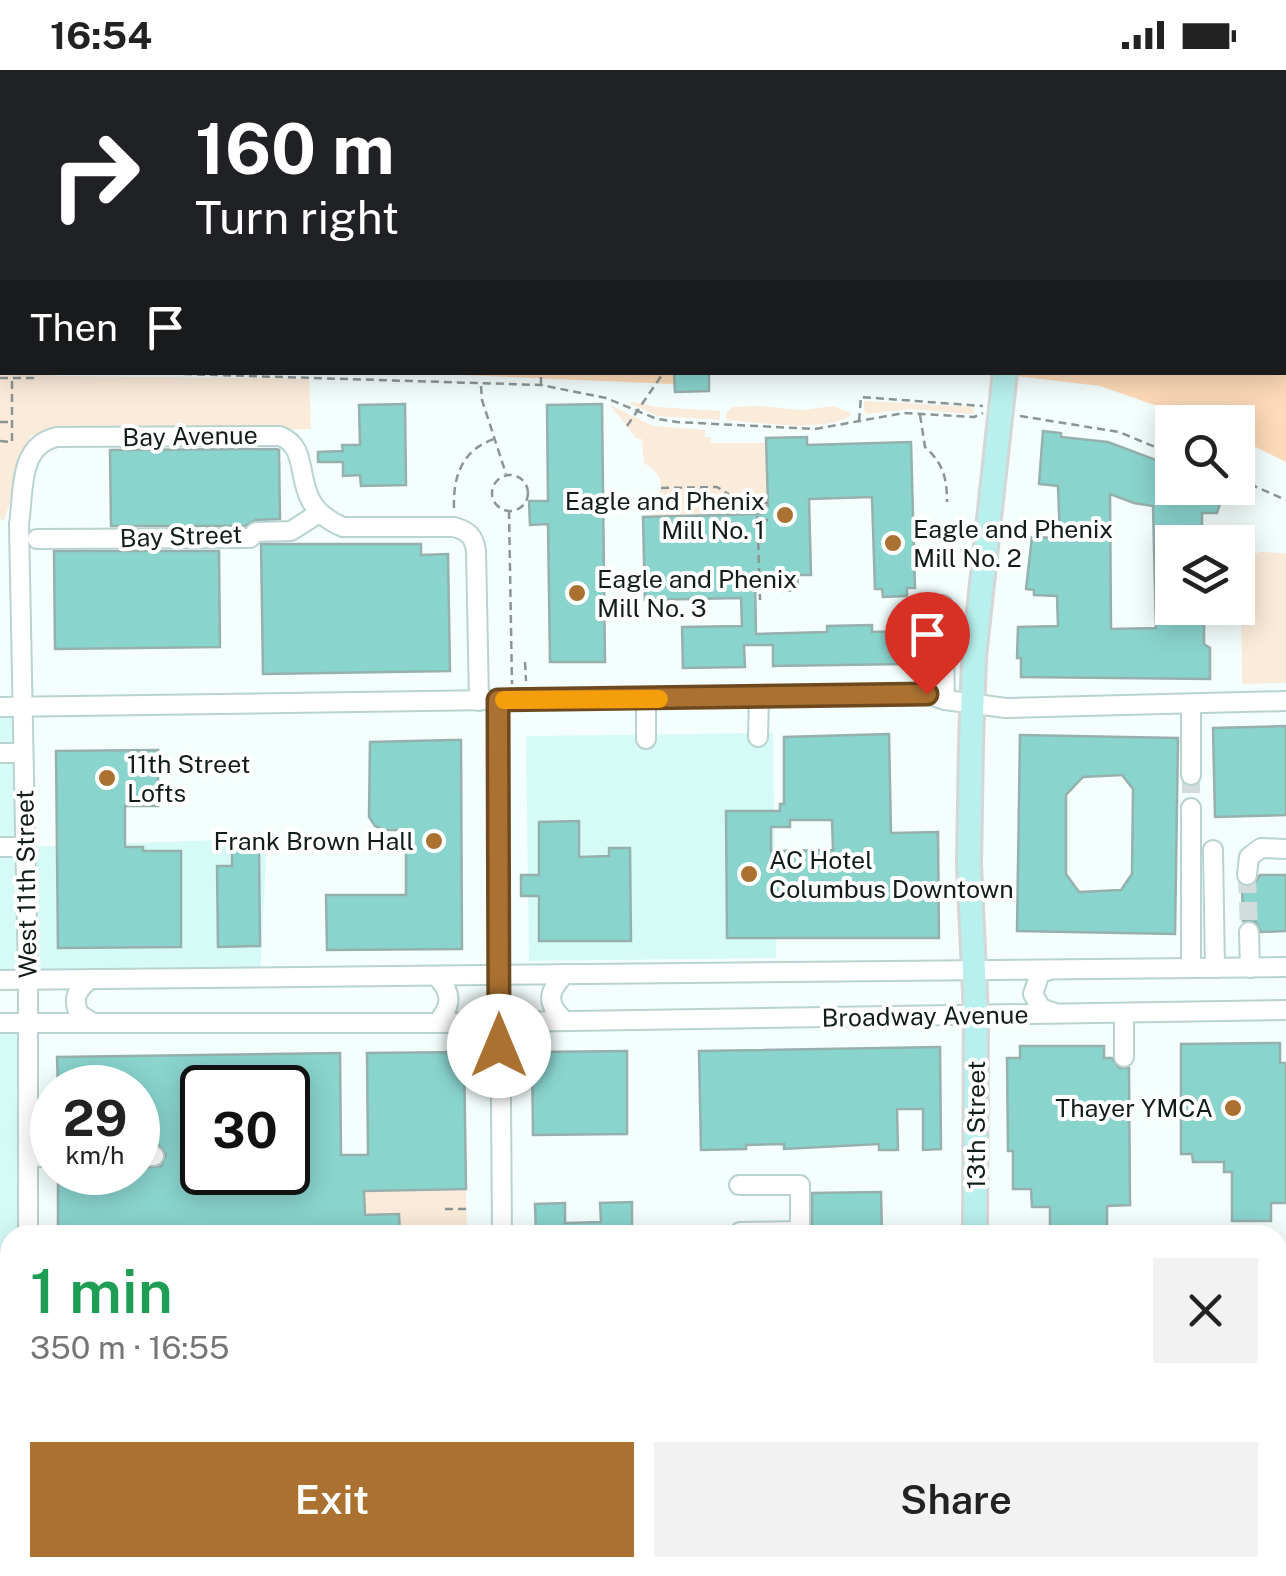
<!DOCTYPE html>
<meta charset="utf-8">
<style>
:root{--surface:#fff;--page:#f2f2f2;--text:#222;--muted:#767676;--accent:#aa7130}
body{margin:0;font-family:"Public Sans",sans-serif;background:var(--page);color:var(--text);height:100vh;display:flex;flex-direction:column;font-size:38px;white-space:nowrap}
*{box-sizing:border-box;margin:0}
p{font-size:32px;color:var(--muted)}
.icon{flex:none;width:55px;height:55px;fill:none;stroke:currentColor;stroke-width:2;stroke-linecap:round;stroke-linejoin:round}
.map{position:relative;flex:1;overflow:hidden}
.side{position:absolute;left:0px;top:1155px;width:1288px;height:352px;display:flex;flex-direction:column;background:var(--surface);border-radius:30px 30px 0 0;box-shadow:0 5px 25px #0003}
.side>*{flex:none}
.banner{position:absolute;left:0px;top:0px;width:1288px;height:305px;box-shadow:0 5px 25px #0003;background:#202124;color:#fff;overflow:hidden}
.buttons{position:absolute;left:1155px;top:335px;display:grid;gap:20px}
.buttons a{display:grid;place-items:center;width:100px;height:100px;border-radius:0px;background:var(--surface);box-shadow:0 5px 25px #0003;font-size:50px}
.speed{position:absolute;left:30px;top:995px;display:flex;gap:20px;font-size:50px;font-weight:700;text-align:center}
.speed>*{display:grid;place-content:center;width:130px;height:130px;border-radius:50%;background:var(--surface);box-shadow:0 5px 25px #0003;line-height:1}
.speed small{font-size:25px;font-weight:400}
.speed .limit{border:5px solid #111;border-radius:15px;background:#fff;color:#111}
.pin{position:absolute;display:grid;place-items:center;width:85px;height:85px;color:#fff;margin:-102px -42px;border-radius:50% 50% 50% 0;rotate:-45deg;box-shadow:0 0 10px #0007}
.pin .icon{rotate:45deg}
.me{position:absolute;width:110px;margin:-55px;rotate:0deg;stroke-linejoin:round;filter:drop-shadow(0 0 8px #0008)}
.turn{display:flex;align-items:center;gap:35px;height:210px;padding:0 30px;font-size:45px}
.turn .icon{width:130px;height:130px;stroke-width:2.5}
.turn b{display:block;font-size:70px;line-height:85px}
.then{display:flex;align-items:center;height:95px;padding:0 30px;background:#0003;gap:20px;font-size:38px}
.round{display:grid;place-items:center;flex:none;width:105px;height:105px;border-radius:0px;background:var(--page)}
.headline{display:flex;align-items:center;justify-content:space-between;height:170px;padding:0 30px}
h1{font-size:60px;font-weight:600;line-height:75px;color:#1e9e55}
.primary-button{display:flex;gap:20px;margin-top:auto;padding:20px 30px}
.primary-button a{flex:1;height:115px;border-radius:0px;background:var(--accent);color:#fff;font-size:40px;font-weight:600;line-height:115px;text-align:center}
.primary-button a+a{background:var(--page);color:var(--text)}
.status{display:flex;justify-content:space-between;align-items:center;height:70px;padding:0 50px;background:var(--surface);direction:ltr}
.status svg{height:28px;fill:currentColor}
.map>svg:first-child{display:block}
</style>
<div class="status"><b>16:54</b><svg viewBox="0 0 49 12"><path d="M0 12V9h3v3zM5 12V6h3v6zM10 12V3h3v9zM15 12V0h3v12zM26 1h20v11H26zM47 4h2v5h-2z"/></svg></div>
<div class="map">
<svg width="1286" height="1506" viewBox="0 0 1286 1506">
<rect width="100%" height="100%" fill="#f4fefd"/>
<!-- built -->
<g fill="#d6fbf7">
<path d="M0,637H22L26,777L267,768L260,907L0,910Z"/>
<path d="M773,663L776,888L529,891L526,666Z"/>
<path d="M0,953H28V1165H10V1218H0Z"/>
</g>
<!-- green -->
<g fill="#fbebda">
<path d="M0,302L61,306L309,309L311,359L31,365L4,451L0,449Z"/>
<path d="M864,331L974,337V344L910,339L867,344L864,341Z"/>
<path d="M633,332L658,337L720,341V350L658,346L630,334Z"/>
<path d="M609,334L653,356L705,360V367H711V373H766L768,436H761V444L650,447C656,425 674,411 644,393L642,369H637Z"/>
<path d="M759,336L802,340L834,336L852,344C830,364 756,352 726,350V343L732,337Z"/>
<path d="M1259,482L1286,483V613L1242,614L1241,499L1243,492Z"/>
<path d="M466,1119L467,1159L400,1160L399,1144L365,1145L364,1121Z"/>
</g>
<!-- water -->
<g fill="#fddab8">
<path d="M0,0H430L2,2V288Z"/>
<path d="M622,0H1117L1122,2H621Z"/>
<path d="M1286,55V392L1238,368V352H1203L1100,316L991,303L1285,302Z"/>
<path d="M674,302V314L415,303Z"/>
</g>
<!-- building -->
<g fill="#8ad4ce" stroke="#96b0ad" stroke-width="2.5" fill-rule="evenodd">
<path d="M674,302H709V321L675,322Z"/>
<path d="M405,334L406,415L361,416L360,405L343,406V392H318V382L343,381L342,375H360L359,335Z"/>
<path d="M602,334L605,592H550L548,454L530,455L529,431H548L547,335Z"/>
<path d="M1043,361L1061,363V367L1108,372L1172,396V418H1225L1217,443H1202V472H1172V538H1204V574L1210,578V609L1021,607V588H1017L1018,557L1058,556L1057,526L1034,525V520L1026,519L1032,467L1060,468L1058,416L1039,414ZM1110,424L1134,433L1153,436L1156,558L1111,559Z"/>
<path d="M807,367V375L911,372L915,518H907V526L883,527L882,519H875L872,427L809,429L811,505H797L798,520L784,521V508H755L756,564L827,562V556L872,555V562L905,561V594L773,596V575H744L745,597L683,598L682,557L742,556L741,528L645,530L643,447L761,444V436H768L766,368Z"/>
<path d="M276,379L279,380L280,449L256,450L245,456H111L110,380Z"/>
<path d="M261,474H421V485L448,484L450,601L263,604Z"/>
<path d="M54,481H219L220,577L55,579Z"/>
<path d="M1286,656V745L1215,747L1213,658Z"/>
<path d="M889,664L891,763L938,762L939,868H727L726,741H780V734H784V667ZM790,750H832L833,780L771,781V757H790Z"/>
<path d="M1020,665L1178,668L1175,864L1017,861ZM1122,705L1133,719L1132,804L1121,820L1079,822L1066,804V725L1083,707Z"/>
<path d="M452,670H461L462,879L327,880L326,825H406V760H384L375,756L369,747L370,672Z"/>
<path d="M158,680V736H125V777H143V781H181V877L58,878L56,681Z"/>
<path d="M579,751V787L609,786V778H630L631,871H539V826H521V805H539V752Z"/>
<path d="M232,775H259L260,876L218,877L217,796H232Z"/>
<path d="M1260,805H1286V861L1261,862L1256,852L1243,851L1242,816H1253Z"/>
<path d="M1280,973V993H1286V1133H1271V1151H1232V1102H1224V1092H1193L1192,1084H1181V974Z"/>
<path d="M1020,976H1104V988H1112L1119,998H1129L1130,1135L1107,1136V1165H1069V1156H1050V1137H1032L1031,1119H1013V1081H1008L1007,988H1020Z"/>
<path d="M940,977L941,1079L923,1080V1039H897L898,1080H879V1074L784,1079V1074L746,1075V1079L701,1080L699,981Z"/>
<path d="M627,981V1064L533,1065L532,982Z"/>
<path d="M464,982L466,1119L364,1121L365,1145L399,1144L400,1165H58V1102H138V1098L161,1096L166,1085L159,1075L138,1074V1018H58L57,987L340,983L341,1085H368L367,983ZM202,1018H288V1102H202Z"/>
<path d="M881,1122L882,1165H812V1123Z"/>
<path d="M632,1132V1165H536L535,1134L565,1133V1153L601,1152L600,1133Z"/>
</g>
<g fill="none" stroke-linecap="round" stroke-linejoin="round">
<!-- minor-tunnel -->
<g stroke="#d2dcdb" stroke-width="18" stroke-dasharray="18 9" stroke-linecap="butt">
<path d="M1191,705V738"/>
<path d="M1247,805L1249,862"/>
</g>
<defs>
<g id="minor">
<path d="M37,469L250,468L256,462L291,461L319,443"/>
<path d="M925,535L927,624"/>
<path d="M943,535L945,630"/>
<path d="M646,629V669"/>
<path d="M498,630L502,1165"/>
<path d="M1191,635V705"/>
<path d="M0,637L927,624L945,630L1006,638L1286,631"/>
<path d="M758,667L759,627"/>
<path d="M0,683H23"/>
<path d="M1191,738V898"/>
<path d="M0,777H25"/>
<path d="M1213,780L1215,898"/>
<path d="M1247,805L1249,787L1261,778L1286,779"/>
<path d="M1249,862L1250,898"/>
<path d="M1050,900L1040,903L1033,924L1041,938L1055,943"/>
<path d="M436,906C453,923 452,935 437,953"/>
<path d="M0,910L1286,897"/>
<path d="M1124,943V987"/>
<path d="M90,951L79,944C72,928 77,920 90,909"/>
<path d="M565,951C546,934 547,922 565,904"/>
<path d="M0,953H437L1286,940"/>
<path d="M138,1086H154"/>
<path d="M28,1087H52"/>
<path d="M739,1115H800V1165"/>
<path d="M28,1165V910L19,454C24,422 18,375 57,367L280,366C318,381 283,432 343,457H454C468,461 474,466 476,481L479,631"/>
<path d="M740,1165V1162L800,1161"/>
<path d="M1278,1200H1286"/>
<path d="M0,1218H10"/>
<path d="M1278,1244H1286"/>
<path d="M0,1252H10"/>
<path d="M33,1498V1506"/>
<path d="M506,1498V1506"/>
<path d="M609,1498V1506"/>
<path d="M635,1498V1506"/>
<path d="M690,1498V1506"/>
<path d="M822,1498V1506"/>
<path d="M870,1498L871,1506"/>
<path d="M1136,1498V1506"/>
<path d="M1265,1506L1267,1498"/>
</g>
<g id="major">
<path d="M1039,2V0"/>
<path d="M1066,2V0"/>
<path d="M975,1165L976,945L969,794L971,674L974,587L1005,302"/>
<path d="M979,1498V1506"/>
</g>
</defs>
<!-- minor casing -->
<use href="#minor" stroke="#b8d3d0" stroke-width="22"/>
<!-- major casing -->
<use href="#major" stroke="#d5d6d6" stroke-width="28"/>
<!-- path -->
<g stroke="#8b9594" stroke-width="2.5" stroke-dasharray="8 5" stroke-linecap="butt">
<path d="M1158,0L1165,2"/>
<path d="M1285,25H1286"/>
<path d="M0,298H2"/>
<path d="M119,302L541,315L606,328L657,349L677,352L815,359L904,343L974,347L983,343"/>
<path d="M0,308H33V302"/>
<path d="M541,315V302"/>
<path d="M481,316L482,330L506,404"/>
<path d="M920,345L925,377C943,393 947,408 947,432"/>
<path d="M1020,346L1119,362L1172,384"/>
<path d="M859,351L861,327L983,336"/>
<path d="M0,352H11"/>
<path d="M0,371L12,372V308"/>
<circle cx="510" cy="423" r="18"/>
<path d="M1238,409L1286,430"/>
<path d="M661,418L717,417L743,433H768"/>
<path d="M757,433L760,530"/>
<path d="M454,438C453,406 462,380 494,369"/>
<path d="M509,441L512,614"/>
<path d="M760,450H768"/>
<path d="M525,592L526,611"/>
<path d="M445,1139H466"/>
</g>
<!-- minor -->
<use href="#minor" stroke="#fff" stroke-width="18"/>
<!-- major -->
<use href="#major" stroke="#b7f0ec" stroke-width="22"/>
<!-- path-bridge -->
<path stroke="#8b9594" stroke-width="2.5" stroke-dasharray="8 5" stroke-linecap="butt" d="M627,356L664,302"/>
</g>
<g fill="none" stroke-linecap="round" stroke-linejoin="round">
<defs>
<path id="route" d="M499,976L498,630L927,624"/>
</defs>
<!-- route casing -->
<use href="#route" stroke="#6e491f" stroke-width="25"/>
<!-- route -->
<use href="#route" stroke="#aa7130" stroke-width="18"/>
<!-- slow -->
<path stroke="#f59e0b" stroke-width="18" d="M504,630L659,629"/>
</g>
<!-- markers -->
<g fill="#aa7130" stroke="#fff" stroke-width="4">
<circle cx="785" cy="445" r="10"/>
<circle cx="893" cy="473" r="10"/>
<circle cx="577" cy="523" r="10"/>
<circle cx="107" cy="708" r="10"/>
<circle cx="434" cy="771" r="10"/>
<circle cx="749" cy="804" r="10"/>
<circle cx="1233" cy="1038" r="10"/>
</g>
<g text-anchor="middle" dominant-baseline="central" stroke-width="8" stroke-linejoin="round" paint-order="stroke">
<!-- street labels -->
<g font-size="25" fill="#131d1c" stroke="#fff">
<text transform="translate(190 366) rotate(-1)">Bay Avenue</text>
<text transform="translate(181 466) rotate(-2)">Bay Street</text>
<text transform="translate(26 814) rotate(-91)">West 11th Street</text>
<text transform="translate(925 946) rotate(-1)">Broadway Avenue</text>
<text transform="translate(976 1055) rotate(-90)">13th Street</text>
</g>
<!-- poi labels -->
<g font-size="25" fill="#131d1c" stroke="#fff" text-anchor="start">
<text x="765" y="431" text-anchor="end">Eagle and Phenix<tspan x="765" dy="29">Mill No. 1</tspan></text>
<text x="913" y="459">Eagle and Phenix<tspan x="913" dy="29">Mill No. 2</tspan></text>
<text x="597" y="509">Eagle and Phenix<tspan x="597" dy="29">Mill No. 3</tspan></text>
<text x="127" y="694">11th Street<tspan x="127" dy="29">Lofts</tspan></text>
<text x="414" y="771" text-anchor="end">Frank Brown Hall</text>
<text x="769" y="790">AC Hotel<tspan x="769" dy="29">Columbus Downtown</tspan></text>
<text x="1213" y="1038" text-anchor="end">Thayer YMCA</text>
</g>
</g>
</svg>
<div class="buttons">
<a><svg class="icon" aria-label="search" viewBox="0 0 24 24"><circle cx="10" cy="10" r="6"/><path d="M15 15l6 6"/></svg></a>
<a><svg class="icon" aria-label="layers" viewBox="0 0 24 24"><path d="M12 4l9 5-9 5-9-5zM3 14l9 5 9-5"/></svg></a>
</div>
<div class="speed"><div>29<small>km/h</small></div><div class="limit">30</div></div>
<div class="pin" style="left:927px;top:624px;background:#d93025"><svg class="icon" aria-label="arrive" viewBox="0 0 24 24"><path d="M6 21V4h12l-3 4 3 4H6"/></svg></div>
<svg class="me" style="left:499px;top:976px" viewBox="-20 -20 40 40"><circle r="19" fill="#fff"/><path d="M0-13L10 11 0 6-10 11z" fill="#aa7130"/></svg>
<div class="banner">
<div class="turn"><svg class="icon" aria-label="right" viewBox="0 0 24 24"><path d="M7 20v-9h11M14 6l5 5-5 5"/></svg><div><b>160 m</b>Turn right</div></div>
<div class="then">Then<svg class="icon" aria-label="arrive" viewBox="0 0 24 24"><path d="M6 21V4h12l-3 4 3 4H6"/></svg></div>
</div>
<section class="side">
<div class="headline"><div><h1>1 min</h1><p>350 m · 16:55</p></div><a class="round"><svg class="icon" aria-label="close" viewBox="0 0 24 24"><path d="M6 6l12 12M18 6L6 18"/></svg></a></div>
<div class="primary-button"><a>Exit</a><a>Share</a></div>
</section>
</div>
